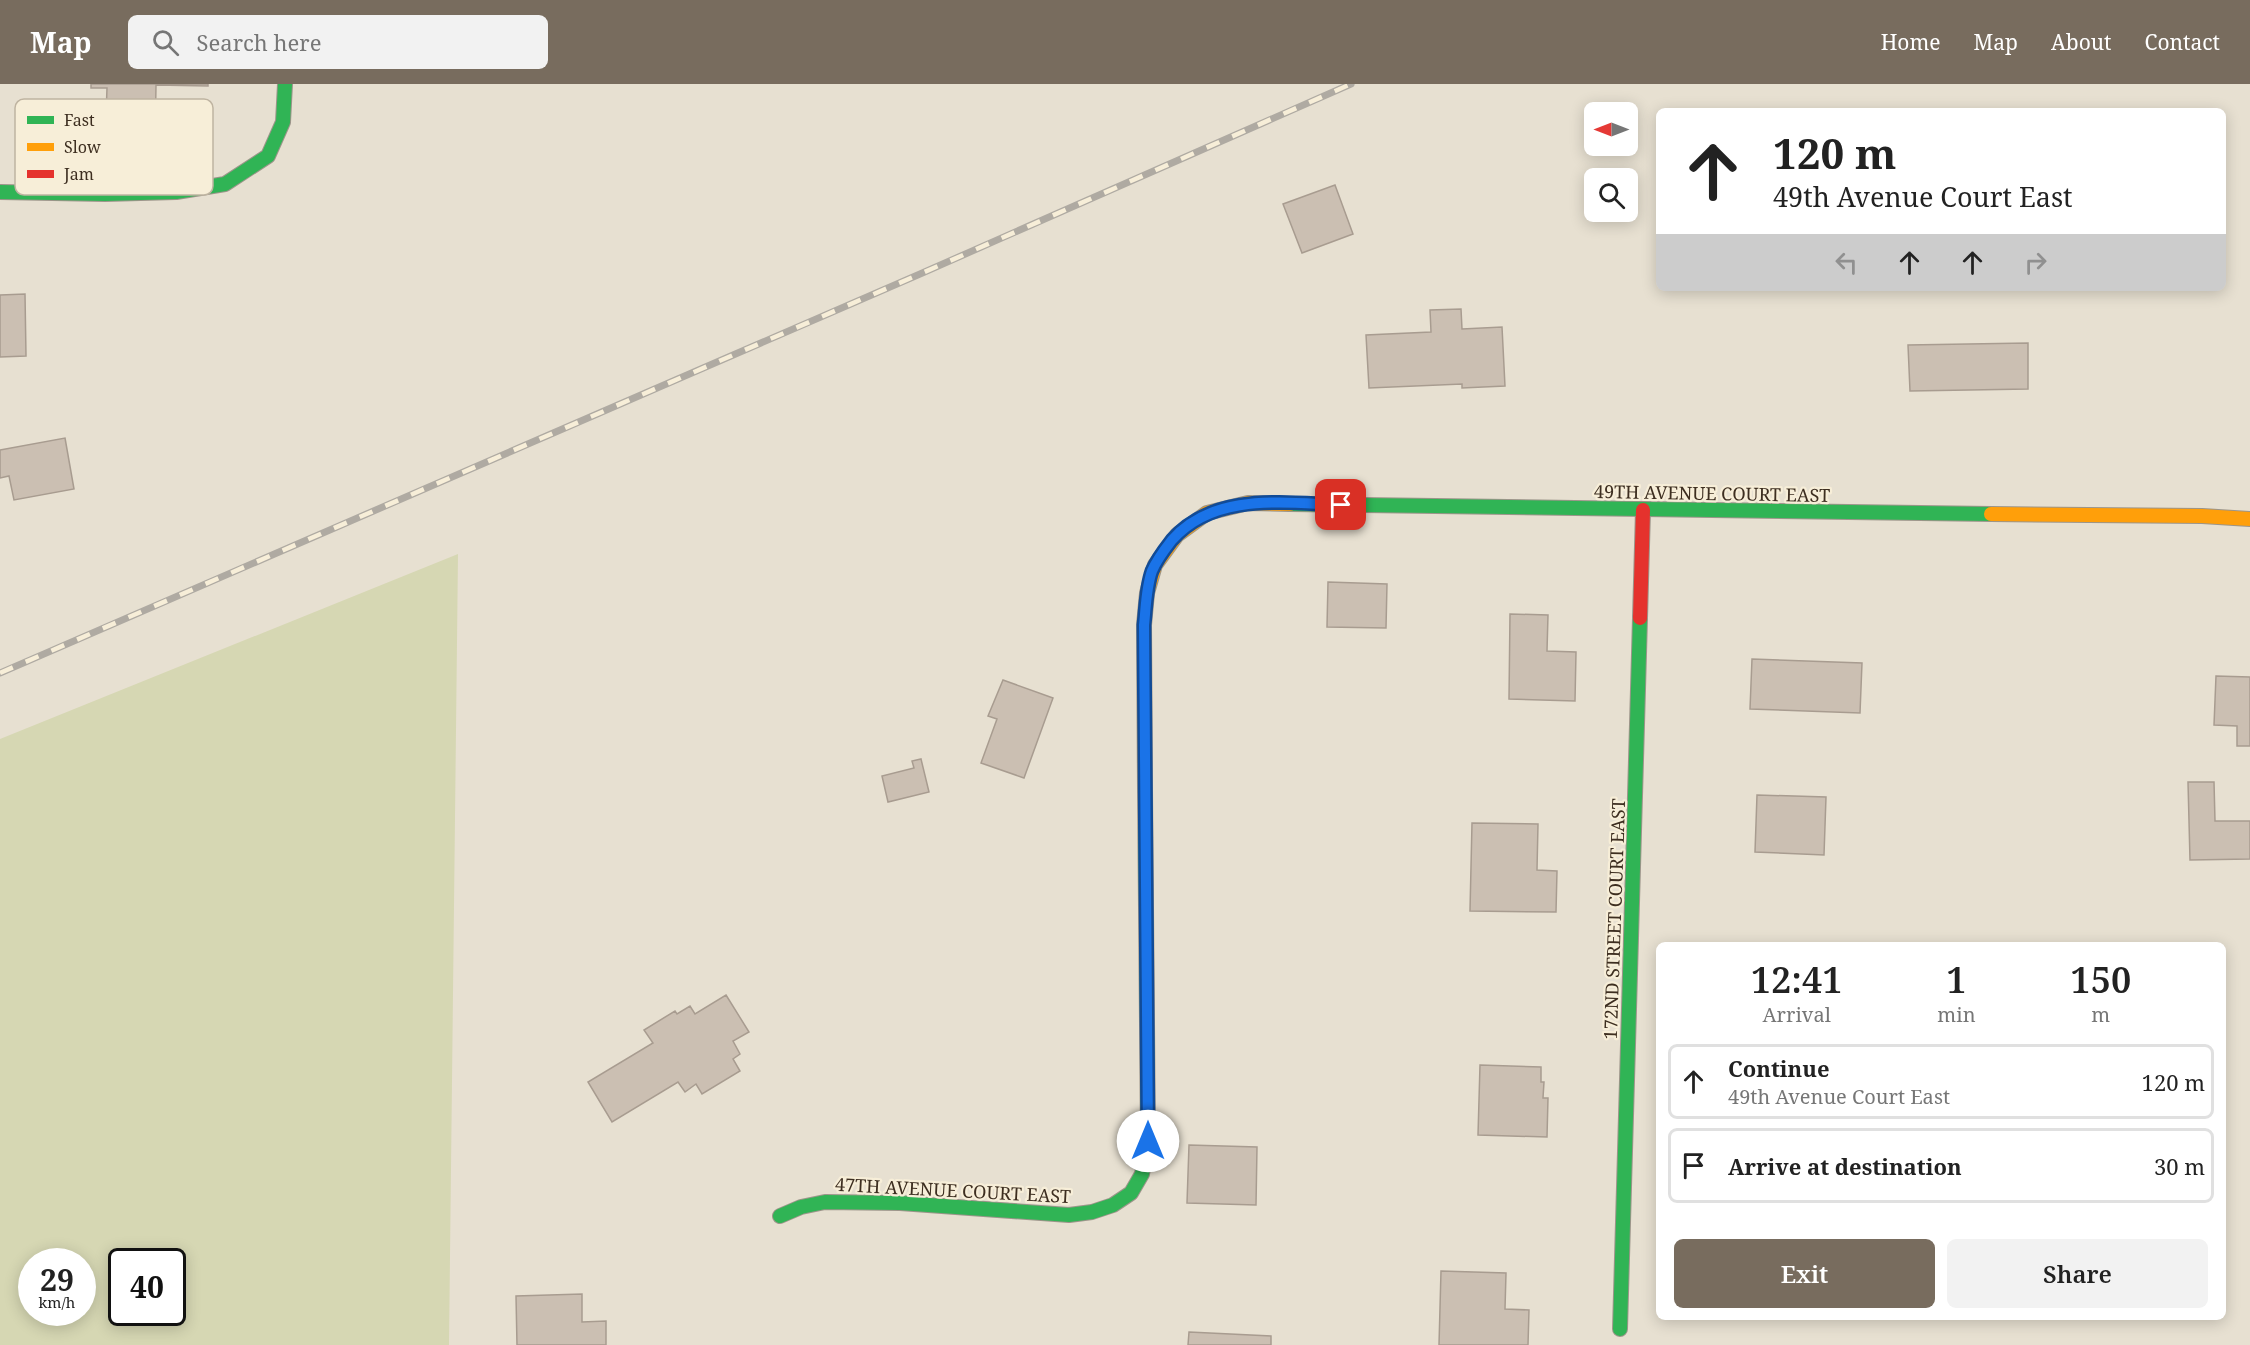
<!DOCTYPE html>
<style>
:root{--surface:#fff;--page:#f2f2f2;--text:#222;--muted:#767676;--line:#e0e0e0;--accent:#786c5e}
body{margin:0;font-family:"Noto Serif",serif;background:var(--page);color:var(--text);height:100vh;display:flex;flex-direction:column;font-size:22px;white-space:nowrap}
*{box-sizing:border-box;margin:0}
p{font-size:20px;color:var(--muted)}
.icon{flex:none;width:33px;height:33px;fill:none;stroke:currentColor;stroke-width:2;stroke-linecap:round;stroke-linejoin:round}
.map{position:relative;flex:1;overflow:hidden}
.drawer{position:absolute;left:1656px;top:858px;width:570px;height:378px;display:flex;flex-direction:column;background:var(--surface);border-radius:9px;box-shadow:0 3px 15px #0003}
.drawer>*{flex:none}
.guide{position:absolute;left:1656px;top:24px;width:570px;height:183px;border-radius:9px;box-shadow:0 3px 15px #0003;background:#fff;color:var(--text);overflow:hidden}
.needle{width:39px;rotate:270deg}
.buttons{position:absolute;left:1584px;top:18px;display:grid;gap:12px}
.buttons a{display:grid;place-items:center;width:54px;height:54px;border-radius:9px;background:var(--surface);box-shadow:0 3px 15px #0003;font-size:30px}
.speed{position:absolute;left:18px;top:1164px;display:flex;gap:12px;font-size:30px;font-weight:700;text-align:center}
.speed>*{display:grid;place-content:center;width:78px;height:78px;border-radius:50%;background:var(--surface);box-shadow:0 3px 15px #0003;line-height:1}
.speed small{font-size:15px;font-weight:400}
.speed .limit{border:3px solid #111;border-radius:9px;background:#fff;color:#111}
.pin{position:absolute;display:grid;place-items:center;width:51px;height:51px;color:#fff;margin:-26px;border-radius:12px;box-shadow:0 3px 9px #0006}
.me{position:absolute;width:66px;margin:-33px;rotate:0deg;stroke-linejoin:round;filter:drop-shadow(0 0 4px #0008)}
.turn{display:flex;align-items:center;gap:21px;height:126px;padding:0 18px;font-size:27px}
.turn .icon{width:78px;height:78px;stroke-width:2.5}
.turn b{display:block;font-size:42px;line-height:51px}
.lanes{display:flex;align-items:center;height:57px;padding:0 18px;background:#0003;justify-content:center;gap:30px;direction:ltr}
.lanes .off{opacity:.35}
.eta{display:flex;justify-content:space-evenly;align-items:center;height:102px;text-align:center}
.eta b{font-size:36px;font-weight:600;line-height:42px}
.cta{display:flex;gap:12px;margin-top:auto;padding:12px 18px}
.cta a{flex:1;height:69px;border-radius:9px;background:var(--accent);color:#fff;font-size:24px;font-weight:600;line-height:69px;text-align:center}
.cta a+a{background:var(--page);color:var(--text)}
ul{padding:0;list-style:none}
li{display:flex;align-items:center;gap:18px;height:75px;margin:0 12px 9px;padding:0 6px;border:3px solid var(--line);border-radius:9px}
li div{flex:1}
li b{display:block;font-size:22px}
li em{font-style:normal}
header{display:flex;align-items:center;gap:36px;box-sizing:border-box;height:84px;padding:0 30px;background:var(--accent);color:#fff}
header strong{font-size:28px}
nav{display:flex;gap:33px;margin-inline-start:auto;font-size:21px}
.search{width:420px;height:54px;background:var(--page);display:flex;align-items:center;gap:15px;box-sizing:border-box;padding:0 21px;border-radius:9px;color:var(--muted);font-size:22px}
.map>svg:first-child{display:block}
</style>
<header>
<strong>Map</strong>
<div class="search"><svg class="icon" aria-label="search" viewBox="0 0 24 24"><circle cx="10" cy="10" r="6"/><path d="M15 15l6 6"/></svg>Search here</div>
<nav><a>Home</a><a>Map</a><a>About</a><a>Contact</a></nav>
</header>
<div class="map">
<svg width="2250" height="1261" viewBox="0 0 2250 1261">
<rect width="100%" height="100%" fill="#e7e0d1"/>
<!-- green -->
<path fill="#d6d7b3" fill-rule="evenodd" d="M458,470L449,1261H0V655ZM32,1178H82V1228H32ZM122,1178H172V1228H122Z"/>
<!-- building -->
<g fill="#cbbfb2" stroke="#a89c90" stroke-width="1.5">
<path d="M91,0H208V2L156,1L155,61H105L107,4H91Z"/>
<path d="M1335,101L1353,150L1302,169L1283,120Z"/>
<path d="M25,210L26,272L0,273V211Z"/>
<path d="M1461,225L1462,245L1502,243L1505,302L1462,304V300L1369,304L1366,251L1431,248L1430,226Z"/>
<path d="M2028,259V305L1910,307L1908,261Z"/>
<path d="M65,354L74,405L14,416L9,392L0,394V366Z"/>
<path d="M1328,498L1387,500L1386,544L1327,543Z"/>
<path d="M1510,530L1548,531L1547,567L1576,568L1575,617L1509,615Z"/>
<path d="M1752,575L1862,579L1860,629L1750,625Z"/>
<path d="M2216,592L2250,593V662H2237V642L2214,641Z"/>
<path d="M1003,596L1053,614L1024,694L981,679L997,635L988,632Z"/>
<path d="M921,675L929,708L888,718L882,692L914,684L912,677Z"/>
<path d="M2188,698H2214L2215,737H2250V775L2190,776Z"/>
<path d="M1757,711L1826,713L1824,771L1755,768Z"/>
<path d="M1472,739L1538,740L1537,786L1557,787L1556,828L1470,827Z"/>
<path d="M726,911L749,948L733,957L740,970L733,975L740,987L702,1010L696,1000L685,1008L678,998L612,1038L588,998L653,959L644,946L675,927L677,930L690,922L695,930Z"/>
<path d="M1480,981L1541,983V998H1544L1543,1014H1548L1547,1053L1478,1051Z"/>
<path d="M1189,1061L1257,1063L1256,1121L1187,1119Z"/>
<path d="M1441,1187L1506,1189L1505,1225L1529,1226L1528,1261H1439Z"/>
<path d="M582,1210V1238L606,1237V1261H517L516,1212Z"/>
<path d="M1189,1248L1271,1252V1261H1188Z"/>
</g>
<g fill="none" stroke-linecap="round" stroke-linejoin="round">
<defs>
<g id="fast">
<path d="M0,108L105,110L176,108L225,100L268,72L283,38L285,0"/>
<path d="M1290,420L1991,430"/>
<path d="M780,1132L801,1123L825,1118L900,1119L1069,1131L1092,1128L1113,1121L1131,1109L1142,1090L1148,1057L1145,706"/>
<path d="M1620,1245L1640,534"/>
</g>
<g id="slow">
<path d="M1991,430L2202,432L2250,435"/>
<path d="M1145,706L1144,541L1147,509L1155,481L1177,451L1207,429L1248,419L1290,420"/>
</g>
<path id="jam" d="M1640,534L1643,426"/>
</defs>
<!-- fast casing -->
<use href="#fast" stroke="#9c958a" stroke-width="16"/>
<!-- slow casing -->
<use href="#slow" stroke="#9c958a" stroke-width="16"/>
<!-- jam casing -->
<use href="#jam" stroke="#9c958a" stroke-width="16"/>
<!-- fast -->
<use href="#fast" stroke="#30b455" stroke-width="14"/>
<!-- slow -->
<use href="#slow" stroke="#ff9f0a" stroke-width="14"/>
<!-- jam -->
<use href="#jam" stroke="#e5322d" stroke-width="14"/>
<defs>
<path id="rail" d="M0,589L920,190L1351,0"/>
</defs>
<!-- rail casing -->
<use href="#rail" stroke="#afaaa2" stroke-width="7"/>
<!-- rail -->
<use href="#rail" stroke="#f7eed8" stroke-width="4.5" stroke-dasharray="14" stroke-linecap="butt"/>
</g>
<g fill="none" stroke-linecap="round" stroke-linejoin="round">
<defs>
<path id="route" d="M1148,1057L1144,541C1146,523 1146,504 1152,487C1157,475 1165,465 1172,456C1214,408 1284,419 1341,421"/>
</defs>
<!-- route casing -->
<use href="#route" stroke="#114b97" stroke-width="15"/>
<!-- route -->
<use href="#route" stroke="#1a73e8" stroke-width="10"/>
</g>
<g text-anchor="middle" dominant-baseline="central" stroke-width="4.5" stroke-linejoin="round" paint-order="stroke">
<!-- street labels -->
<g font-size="18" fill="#3d2e20" stroke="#f7eed8">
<text transform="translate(1712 409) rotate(1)">49TH AVENUE COURT EAST</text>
<text transform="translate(1614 835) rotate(-88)">172ND STREET COURT EAST</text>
<text transform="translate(953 1106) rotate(3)">47TH AVENUE COURT EAST</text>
</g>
</g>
<!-- legend -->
<rect x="15" y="15" width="198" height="96" rx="9" fill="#f7eed8" stroke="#bfb4a1" stroke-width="1.5"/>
<rect x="27" y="32" width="27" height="8" fill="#30b455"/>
<rect x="27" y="59" width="27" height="8" fill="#ff9f0a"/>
<rect x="27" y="86" width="27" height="8" fill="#e5322d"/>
<g font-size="16" fill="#3d2e20">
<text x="64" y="42">Fast</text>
<text x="64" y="69">Slow</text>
<text x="64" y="96">Jam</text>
</g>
</svg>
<div class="buttons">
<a><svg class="needle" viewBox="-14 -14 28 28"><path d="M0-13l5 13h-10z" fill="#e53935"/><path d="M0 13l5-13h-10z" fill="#767676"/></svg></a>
<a><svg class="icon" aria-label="search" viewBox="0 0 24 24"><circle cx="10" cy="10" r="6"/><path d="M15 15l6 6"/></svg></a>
</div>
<div class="speed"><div>29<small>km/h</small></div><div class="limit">40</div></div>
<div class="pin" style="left:1341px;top:421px;background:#d93025"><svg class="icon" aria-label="arrive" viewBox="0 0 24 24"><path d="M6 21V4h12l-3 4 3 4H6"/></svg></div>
<svg class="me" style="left:1148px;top:1057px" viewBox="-20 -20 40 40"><circle r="19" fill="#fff"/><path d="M0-13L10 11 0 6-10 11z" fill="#1a73e8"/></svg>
<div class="guide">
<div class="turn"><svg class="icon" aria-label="ahead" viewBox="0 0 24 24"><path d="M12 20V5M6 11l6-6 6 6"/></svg><div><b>120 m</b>49th Avenue Court East</div></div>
<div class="lanes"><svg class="icon off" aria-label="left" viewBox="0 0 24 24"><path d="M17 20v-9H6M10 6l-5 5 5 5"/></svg><svg class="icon" aria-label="ahead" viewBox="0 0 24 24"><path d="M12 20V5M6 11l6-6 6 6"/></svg><svg class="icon" aria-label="ahead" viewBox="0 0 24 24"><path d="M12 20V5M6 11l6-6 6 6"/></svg><svg class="icon off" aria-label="right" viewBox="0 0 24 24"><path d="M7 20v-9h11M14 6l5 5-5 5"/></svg></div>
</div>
<section class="drawer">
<div class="eta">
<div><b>12:41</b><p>Arrival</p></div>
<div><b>1</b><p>min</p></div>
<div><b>150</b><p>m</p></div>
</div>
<ul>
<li><svg class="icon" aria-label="ahead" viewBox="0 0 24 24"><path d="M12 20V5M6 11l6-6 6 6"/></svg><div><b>Continue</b><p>49th Avenue Court East</p></div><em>120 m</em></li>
<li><svg class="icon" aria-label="arrive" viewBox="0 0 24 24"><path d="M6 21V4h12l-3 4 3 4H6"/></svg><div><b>Arrive at destination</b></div><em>30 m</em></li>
</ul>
<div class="cta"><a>Exit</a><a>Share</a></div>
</section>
</div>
